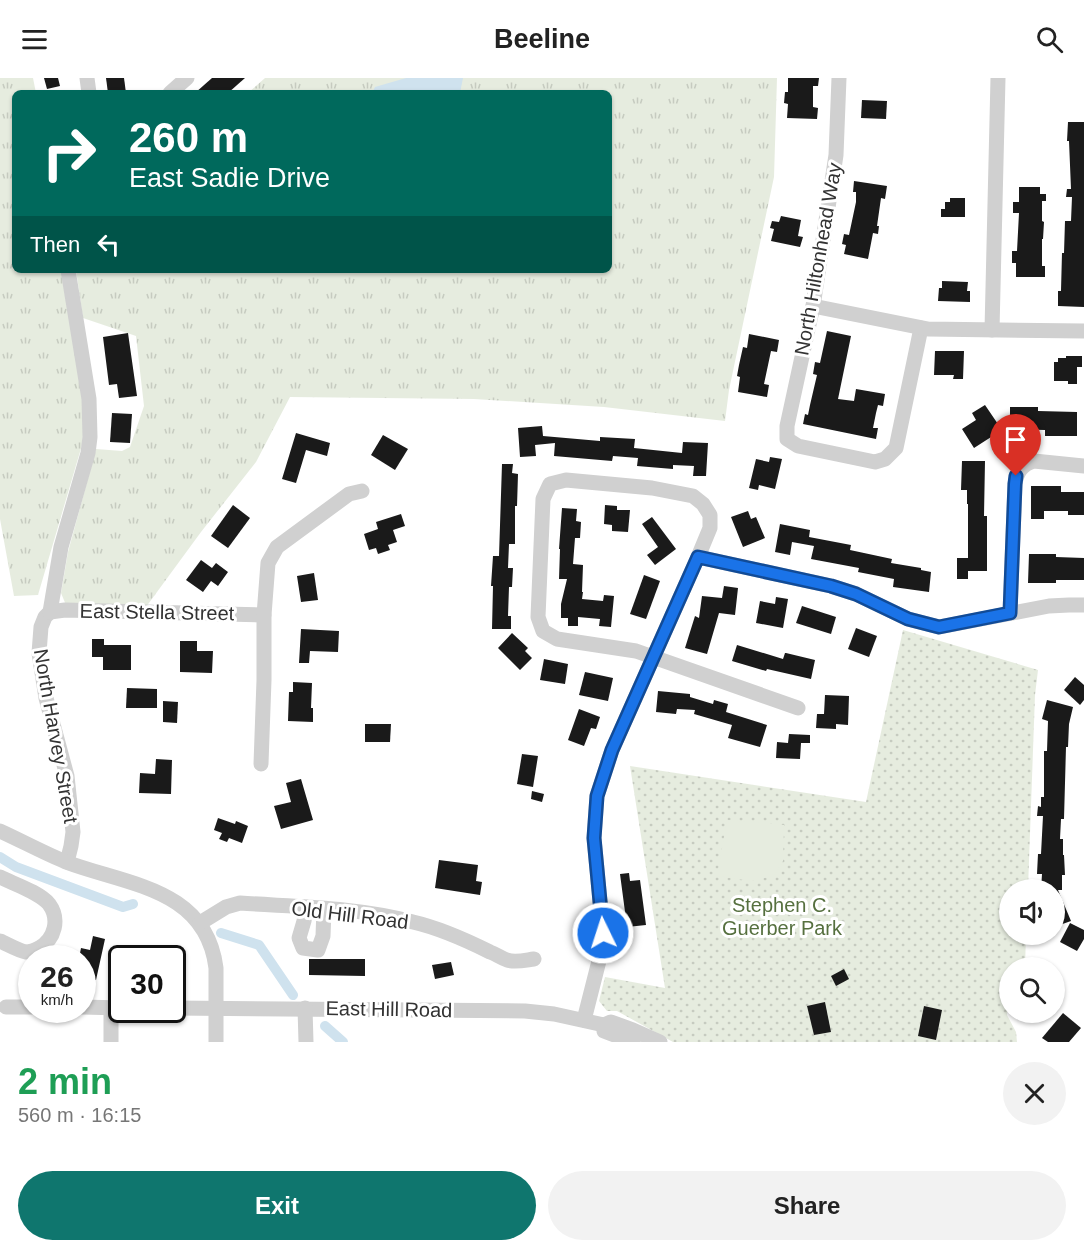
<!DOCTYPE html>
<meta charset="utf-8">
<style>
:root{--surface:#fff;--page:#f2f2f2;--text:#222;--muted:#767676;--accent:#0f766e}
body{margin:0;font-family:Helvetica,sans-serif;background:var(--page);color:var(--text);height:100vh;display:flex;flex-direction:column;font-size:22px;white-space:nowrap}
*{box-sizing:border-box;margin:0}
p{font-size:20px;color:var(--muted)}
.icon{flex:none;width:33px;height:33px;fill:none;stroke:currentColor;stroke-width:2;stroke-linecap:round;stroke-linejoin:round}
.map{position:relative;height:964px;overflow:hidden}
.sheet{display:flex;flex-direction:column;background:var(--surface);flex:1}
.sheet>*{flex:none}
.hud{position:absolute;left:12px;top:12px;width:600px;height:183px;border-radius:9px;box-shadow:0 2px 4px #0004;background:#00695c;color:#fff;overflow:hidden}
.buttons{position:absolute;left:999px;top:801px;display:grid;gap:12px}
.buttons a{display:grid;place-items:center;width:66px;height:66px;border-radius:50%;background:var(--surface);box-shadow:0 2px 4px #0004;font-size:30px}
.speed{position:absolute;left:18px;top:867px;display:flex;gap:12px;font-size:30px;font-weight:700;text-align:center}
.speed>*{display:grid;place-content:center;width:78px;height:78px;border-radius:50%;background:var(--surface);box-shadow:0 2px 4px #0004;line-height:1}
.speed small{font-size:15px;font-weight:400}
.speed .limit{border:3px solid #111;border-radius:9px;background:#fff;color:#111}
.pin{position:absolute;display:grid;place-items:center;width:51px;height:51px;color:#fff;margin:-62px -26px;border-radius:50% 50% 50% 0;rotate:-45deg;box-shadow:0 0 6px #0007}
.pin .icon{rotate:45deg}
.me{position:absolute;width:66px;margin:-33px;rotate:356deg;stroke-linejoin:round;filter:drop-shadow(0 0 4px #0008)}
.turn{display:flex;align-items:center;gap:21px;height:126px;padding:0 18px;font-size:27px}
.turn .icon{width:78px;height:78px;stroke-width:2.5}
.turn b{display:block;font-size:42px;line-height:51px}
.then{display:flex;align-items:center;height:57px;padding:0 18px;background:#0003;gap:12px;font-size:22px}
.round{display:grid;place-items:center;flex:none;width:63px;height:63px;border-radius:32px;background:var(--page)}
.head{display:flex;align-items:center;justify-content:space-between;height:102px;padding:0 18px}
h1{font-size:36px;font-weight:800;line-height:45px;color:#1e9e55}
.cta{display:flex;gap:12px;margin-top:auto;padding:12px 18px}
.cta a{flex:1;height:69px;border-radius:36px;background:var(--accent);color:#fff;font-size:24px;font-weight:800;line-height:69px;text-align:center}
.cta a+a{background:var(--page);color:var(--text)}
header{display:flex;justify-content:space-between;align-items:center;height:78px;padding:0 18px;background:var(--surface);font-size:27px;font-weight:800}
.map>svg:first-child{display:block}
</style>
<header><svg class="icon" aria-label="menu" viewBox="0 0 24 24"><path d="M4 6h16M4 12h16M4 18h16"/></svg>Beeline<svg class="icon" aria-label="search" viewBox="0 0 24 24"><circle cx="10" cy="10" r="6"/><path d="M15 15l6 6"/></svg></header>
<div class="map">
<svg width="1084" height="964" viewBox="0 0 1084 964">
<defs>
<pattern id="grass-tufts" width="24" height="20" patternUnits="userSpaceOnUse" patternTransform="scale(1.5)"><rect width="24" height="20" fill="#e6ecdf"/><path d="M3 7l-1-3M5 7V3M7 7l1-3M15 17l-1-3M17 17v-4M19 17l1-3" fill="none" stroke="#c6cbc0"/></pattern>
<pattern id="park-dots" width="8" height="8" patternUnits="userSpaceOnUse" patternTransform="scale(1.5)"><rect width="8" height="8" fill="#e6ecdf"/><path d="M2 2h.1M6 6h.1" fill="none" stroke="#c6cbc0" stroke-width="1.8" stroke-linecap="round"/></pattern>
</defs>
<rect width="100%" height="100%" fill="#fff"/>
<!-- grass -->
<g fill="url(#grass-tufts)">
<path d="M0,0H33L36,15H15V192H61L85,337L82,367L38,517L14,518L0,441Z"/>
<path d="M265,0H777L774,99L729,312L725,343L604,329L474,321L290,319L256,384L201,454L146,529L66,527L61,515L68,474L96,371L122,373L130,369L144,328L136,258L83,240L76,192H609V15H248Z"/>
</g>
<!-- park -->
<path fill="url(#park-dots)" d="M903,552L1038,592L1035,617L1028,811L1010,812V856L1026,857L1025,889L1010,890V923H1008L1007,937L1016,954L1017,964H673L617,933H607L599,923L605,899L665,910L630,688L866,724Z"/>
<!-- garden -->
<path fill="#e6ecdf" d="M727,742L784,747L783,783L774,798L751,803L717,798Z"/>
<!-- water -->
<path fill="#cfe2ee" d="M406,0H463L460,15H372L375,9Z"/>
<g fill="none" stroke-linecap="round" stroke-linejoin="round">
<!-- canal -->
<g stroke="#cfe2ee" stroke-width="10">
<path d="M0,779L16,789L123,829L133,826"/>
<path d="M221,855L259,867L293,917"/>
<path d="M325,948L343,964"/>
</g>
</g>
<!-- building -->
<g fill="#1a1a1a">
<path d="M44,0H58L60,8L47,11Z"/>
<path d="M106,0H124L126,15H108Z"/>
<path d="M212,0H245L228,15H195Z"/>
<path d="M788,0H819L818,8H813V29L818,30L817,41L787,40L788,26L784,25L785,14H788Z"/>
<path d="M862,22L887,23L886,41L861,40Z"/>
<path d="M1068,44H1084V229L1058,228V213H1061L1062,175H1064L1065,143H1071L1072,119H1066L1067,111H1071L1069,63H1067Z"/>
<path d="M854,103L887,108L885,121L881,120L877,148H879L878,156L873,155L868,181L844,176L846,167L842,166L844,156L849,157L856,124V114H853Z"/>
<path d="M1019,109H1040V116H1046V123H1042V143L1044,144L1043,161H1042V188H1045V199H1016V185H1012V173H1017L1019,135H1013V124H1019Z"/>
<path d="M950,120H965V139H941V131H945V124H950Z"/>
<path d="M781,138L801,142L798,158L803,159L800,169L771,163L774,151L770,150L772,143L779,144Z"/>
<path d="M942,203L968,204L967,213H970V224L938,223L939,210H942Z"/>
<path d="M827,253L851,258L838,321L854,323L856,311L885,316L883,328L878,327L876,335L873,350H878L876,361L803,346L805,336L808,337L810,327L817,297L813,296L815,284L820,285Z"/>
<path d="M128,255L137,318L119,320L117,306L109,307L103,259Z"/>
<path d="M749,256L779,262L777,274L771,273L764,306L769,307L767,319L738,314L740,299L737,298L739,287L743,269L747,270Z"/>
<path d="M935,273H964L963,301H953L954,297H934Z"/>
<path d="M1066,278H1082V289H1077V306H1068V303H1054V284H1058V280H1066Z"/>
<path d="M985,327L1002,352L974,370L962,351L976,342L972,335Z"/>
<path d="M1010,329H1038V333L1077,334V358H1045V352L1010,351Z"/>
<path d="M112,335L132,336L130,365L110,364Z"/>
<path d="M542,348L543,358L600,363V359L635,361L634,370L682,375L683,364L708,365L706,398H693L694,388L673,387V391L637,388L638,380L613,378L612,383L554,378L555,365L535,367L536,378L520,379L518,350Z"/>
<path d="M296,355L330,365L327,378L306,372L296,405L282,401Z"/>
<path d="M383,357L408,371L395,392L371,377Z"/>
<path d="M770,379L782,381L775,411L759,407L758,412L749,410L756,381L769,384Z"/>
<path d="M962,383H985L984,438H987V493H968V501H957V480H968V426H967V412H961Z"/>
<path d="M502,386H513L512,395L518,396L517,428H515V466H509L508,490H513L512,509H509L508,538H511V551H492L493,508H491L493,478H499Z"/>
<path d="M1031,408H1061V414H1084V437H1068V433H1044V441H1031Z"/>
<path d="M233,427L250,440L228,470L211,458Z"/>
<path d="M605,427L617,428V432H630L628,454L612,453V447L604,446Z"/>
<path d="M562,430L577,431L576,443L581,444L580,460H575L573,486L583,487L582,514H583L582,521L603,523L604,517L614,518L611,549L599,548L600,541L578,539V548H568V540H561V526L567,501H559L560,471H559Z"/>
<path d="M748,433L751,441L756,439L765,460L743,469L731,439Z"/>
<path d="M401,436L405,448L393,452L397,464L388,467L390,472L378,476L376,470L369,472L364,456L378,451L376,444Z"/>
<path d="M652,439L676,471L655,487L647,477L658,469L642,446Z"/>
<path d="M780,446L810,452L809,459L851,467L850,472L892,481L891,485L921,490V492L931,494L929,514L893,509L894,501L858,494L859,490L811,481L814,468L792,464L790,477L775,474Z"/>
<path d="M1029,476H1056V479L1084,480V502H1056V505H1028Z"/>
<path d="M201,482L212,490L216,485L228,494L218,508L211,503L203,514L186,502Z"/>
<path d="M314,495L318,522L301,524L297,498Z"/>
<path d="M644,497L660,503L646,541L630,536Z"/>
<path d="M724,508L738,510L735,537L719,535L707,576L685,570L695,538L699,540L702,518L722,520Z"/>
<path d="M776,519L788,521L783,550L756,545L760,523L775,526Z"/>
<path d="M802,528L836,539L831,556L796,545Z"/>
<path d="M856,550L877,558L869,579L848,571Z"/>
<path d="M301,551L339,553L338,574L310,573L309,585H299Z"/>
<path d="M512,555L528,570L525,573L532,580L520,592L498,570Z"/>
<path d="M92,561H104V567H131V592H103V579H92Z"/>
<path d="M180,563H197V573H213L212,595L180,594Z"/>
<path d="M737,567L783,581L785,575H786L815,582L811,601L767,591L766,593L732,583Z"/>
<path d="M544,581L568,586L565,606L540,602Z"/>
<path d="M585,594L613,600L608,623L579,617Z"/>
<path d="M1075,599L1084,607V622L1080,627L1064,612Z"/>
<path d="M293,604L312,605L311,630H313V644L288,643L289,614H293Z"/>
<path d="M127,610L157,611V630H126Z"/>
<path d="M658,613L690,616V619L713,626L714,622L728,626L726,634L767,647L760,669L728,660L732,647L694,636L695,632L677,631L676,636L656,634Z"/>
<path d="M825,617L849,618L848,647L836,646V651L816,650L817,636H824Z"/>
<path d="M1047,622L1073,629L1069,646L1068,669H1066L1064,741H1061L1060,761H1063V777H1064L1065,797H1062V812H1058L1071,843L1054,849V812H1041L1042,796H1037L1038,776H1041L1043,738H1037L1038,728L1041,729V719H1044V673H1047L1048,643L1042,641Z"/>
<path d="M163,623L178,624L177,645L163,644Z"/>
<path d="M579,631L600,639L596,651L591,650L584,668L568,662Z"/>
<path d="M365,646H391L390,664H365Z"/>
<path d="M789,656L810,657V665H801L800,681L776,680L777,664L788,665Z"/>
<path d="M522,676L538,678L533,709L517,706Z"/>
<path d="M156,681L172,682L171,716L139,715L140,695L155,696Z"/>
<path d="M301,701L313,742L281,751L274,728L291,724L286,705Z"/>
<path d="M532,713L544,716L542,724L531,721Z"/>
<path d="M218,740L235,746L236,743L248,748L242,765L229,760L227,764L219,761L222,755L214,752Z"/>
<path d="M439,782L478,787L476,803L482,804L480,817L435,810Z"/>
<path d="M629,795L630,803L640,802L646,847L627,849L620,796Z"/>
<path d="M1070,845L1084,852V861L1077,873L1060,864Z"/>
<path d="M93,858L105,861L96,902L82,899V880H79L81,870L90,872Z"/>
<path d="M309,881H365V898L309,897Z"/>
<path d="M451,884L454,897L435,901L432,887Z"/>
<path d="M844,891L849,901L836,908L831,898Z"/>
<path d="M825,924L831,954L814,957L807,928Z"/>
<path d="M924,928L942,932L936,962L918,958Z"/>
<path d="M1063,935L1081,950L1069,964H1048L1042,960Z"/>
</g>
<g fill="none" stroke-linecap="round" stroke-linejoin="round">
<!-- minor -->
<g stroke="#d0d0d0" stroke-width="15">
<path d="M87,0L89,15"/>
<path d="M839,0L836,77L813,228L787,348V361L798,368L875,384L885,381L896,370L921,250"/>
<path d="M170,15L187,0"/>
<path d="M813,228L928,251L1084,253"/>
<path d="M992,252L998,0"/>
<path d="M698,479L831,508L856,516L908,541L939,549L1049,528L1069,527H1084"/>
<path d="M50,534L61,469L88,375L90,359L89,321L68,192"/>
<path d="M50,534L45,539L41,549L39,575L46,620L67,698L73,754L71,768L67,784"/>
<path d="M50,534L65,532L264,537"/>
<path d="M1010,535L1015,406C1017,393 1022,387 1034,383L1084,388"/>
<path d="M261,686L264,602V537L268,485L277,469L349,416L362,413"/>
<path d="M0,753C22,763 44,775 66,784C127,807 206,810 216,890V964"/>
<path d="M0,799C14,806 39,814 49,826C60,841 55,861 39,870C35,872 30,874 26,874C19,873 7,866 0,863"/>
<path d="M306,830L304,843L299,860L303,870L318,872L323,858L324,831"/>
<path d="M200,845L226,829L240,825C298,829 357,829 413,844C439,850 466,862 490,874C496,876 501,880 507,882C515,885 526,882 534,881"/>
<path d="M6,929H32"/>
<path d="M82,929L122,930"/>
<path d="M172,930L525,933L554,936L604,947"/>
<path d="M305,930L306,964"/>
<path d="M584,942L601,875L603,855L594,760L597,718L612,672L698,479L710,450V437L703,426L693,418L652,410L566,402L550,406L543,421L538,539L543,553L557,561L636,573L653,579L798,630"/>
<path d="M111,964V930"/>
<path d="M633,964L604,953V947L611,944L633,952L660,964"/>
</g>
</g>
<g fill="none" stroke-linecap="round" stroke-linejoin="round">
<defs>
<path id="route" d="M603,855L594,760L597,718L612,672L698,479L831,508L856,516L908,541L939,549L1010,535L1015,406L1016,398"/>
</defs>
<!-- route casing -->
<use href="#route" stroke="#114b97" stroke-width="15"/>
<!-- route -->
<use href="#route" stroke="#1a73e8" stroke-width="10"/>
</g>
<g text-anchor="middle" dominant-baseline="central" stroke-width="6" stroke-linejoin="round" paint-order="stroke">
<!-- street labels -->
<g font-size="20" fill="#333" stroke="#fff">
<text transform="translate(818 181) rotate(-80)">North Hiltonhead Way</text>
<text transform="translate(157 534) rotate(1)">East Stella Street</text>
<text transform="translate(56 658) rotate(80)">North Harvey Street</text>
<text transform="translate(350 837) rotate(7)">Old Hill Road</text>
<text transform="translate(389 931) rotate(1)">East Hill Road</text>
</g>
<!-- park labels -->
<g font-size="20" fill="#56703f" stroke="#fff">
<text x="782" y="827">Stephen C.<tspan x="782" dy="23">Guerber Park</tspan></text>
</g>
</g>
</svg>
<div class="buttons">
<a><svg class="icon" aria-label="sound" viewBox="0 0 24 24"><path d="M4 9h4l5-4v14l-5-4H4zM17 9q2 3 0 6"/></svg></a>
<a><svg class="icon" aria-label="search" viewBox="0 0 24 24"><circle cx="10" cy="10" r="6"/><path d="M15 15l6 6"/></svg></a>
</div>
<div class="speed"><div>26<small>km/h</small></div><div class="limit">30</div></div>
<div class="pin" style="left:1016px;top:398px;background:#d93025"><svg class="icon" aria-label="arrive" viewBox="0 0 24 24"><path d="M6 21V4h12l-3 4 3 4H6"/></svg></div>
<svg class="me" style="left:603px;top:855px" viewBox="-20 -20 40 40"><circle r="17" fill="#1a73e8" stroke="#fff" stroke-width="3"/><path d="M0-11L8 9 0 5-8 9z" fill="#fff"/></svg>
<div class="hud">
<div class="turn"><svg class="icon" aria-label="right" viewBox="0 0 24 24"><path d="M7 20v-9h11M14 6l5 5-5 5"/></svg><div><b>260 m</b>East Sadie Drive</div></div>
<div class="then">Then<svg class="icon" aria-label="left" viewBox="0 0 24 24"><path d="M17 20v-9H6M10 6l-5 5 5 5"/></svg></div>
</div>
</div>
<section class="sheet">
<div class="head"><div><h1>2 min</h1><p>560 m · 16:15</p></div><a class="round"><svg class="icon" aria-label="close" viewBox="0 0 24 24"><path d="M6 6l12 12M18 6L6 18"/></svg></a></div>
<div class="cta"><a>Exit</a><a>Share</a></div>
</section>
